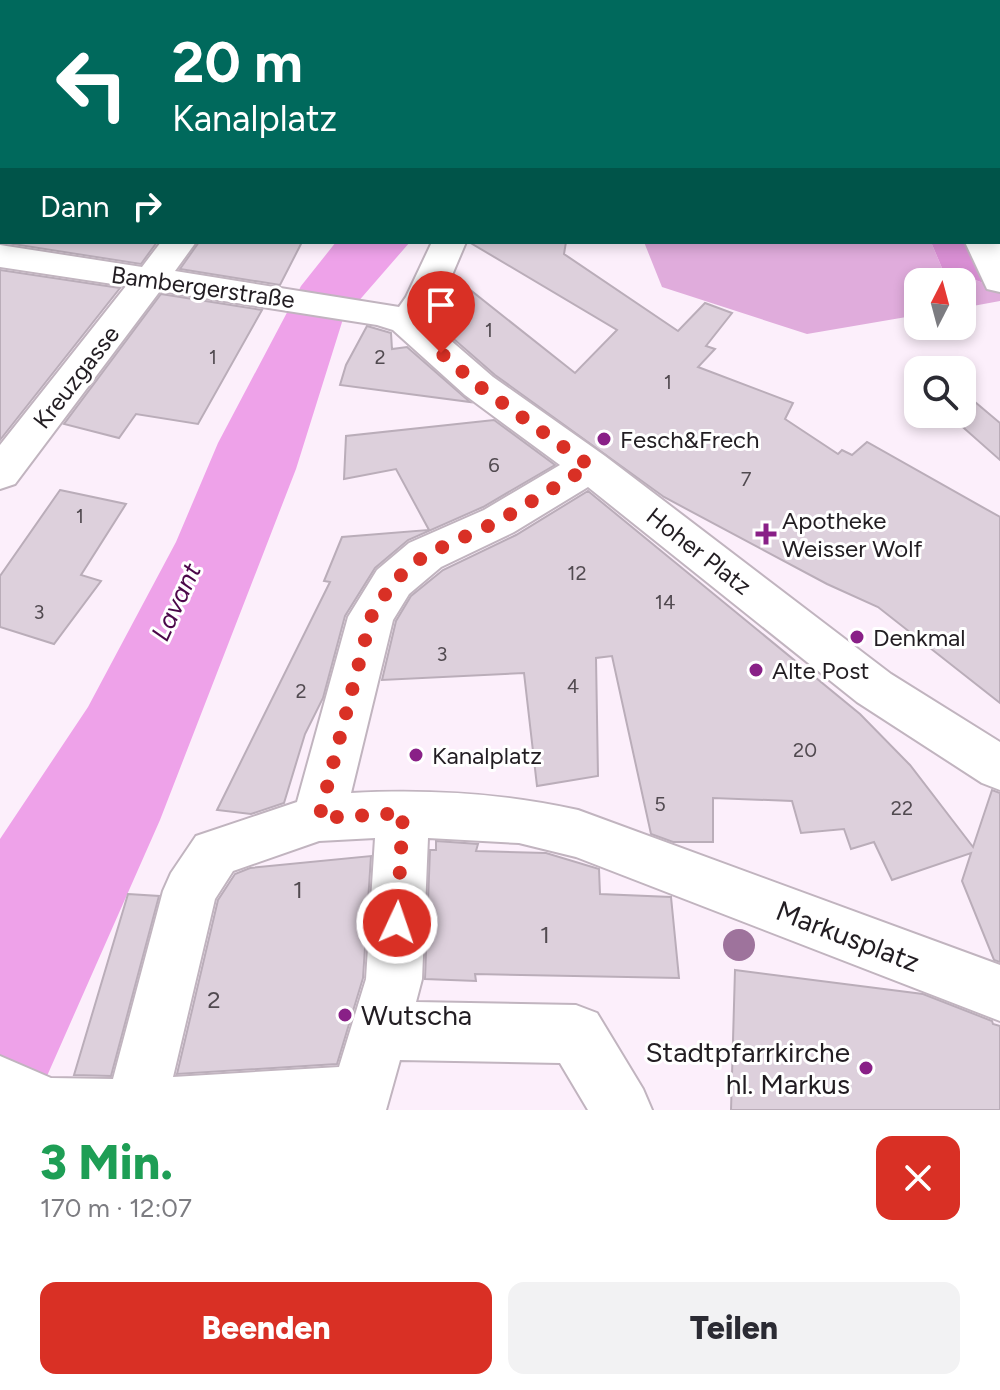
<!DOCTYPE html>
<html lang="de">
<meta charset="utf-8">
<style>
:root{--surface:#fff;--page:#f2f2f3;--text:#2b2b33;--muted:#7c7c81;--accent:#d93025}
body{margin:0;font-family:Figtree,sans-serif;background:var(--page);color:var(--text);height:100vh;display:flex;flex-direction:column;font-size:30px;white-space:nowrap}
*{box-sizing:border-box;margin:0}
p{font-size:26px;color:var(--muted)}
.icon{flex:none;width:44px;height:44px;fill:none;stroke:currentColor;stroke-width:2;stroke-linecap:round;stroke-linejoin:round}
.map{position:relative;height:1110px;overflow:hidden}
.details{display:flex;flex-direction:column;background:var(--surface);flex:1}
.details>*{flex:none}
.top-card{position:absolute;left:0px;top:0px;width:1000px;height:244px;box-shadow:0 4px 12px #0003;background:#00695c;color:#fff;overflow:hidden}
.needle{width:52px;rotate:6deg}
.buttons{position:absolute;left:904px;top:268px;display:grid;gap:16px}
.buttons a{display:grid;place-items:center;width:72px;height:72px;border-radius:16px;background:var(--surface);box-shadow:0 4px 12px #0003;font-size:40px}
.pin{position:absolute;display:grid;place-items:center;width:68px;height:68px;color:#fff;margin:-82px -34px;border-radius:50% 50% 50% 0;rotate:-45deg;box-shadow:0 0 8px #0007}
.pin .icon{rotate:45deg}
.me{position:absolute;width:88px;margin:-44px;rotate:3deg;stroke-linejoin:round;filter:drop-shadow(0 0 6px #0008)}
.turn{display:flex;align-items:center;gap:28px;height:168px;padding:0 40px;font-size:36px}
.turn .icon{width:104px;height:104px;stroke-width:2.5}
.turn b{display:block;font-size:56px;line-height:68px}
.then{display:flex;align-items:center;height:76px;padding:0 40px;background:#0003;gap:16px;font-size:30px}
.round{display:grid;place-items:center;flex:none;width:84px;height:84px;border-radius:16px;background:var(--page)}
.head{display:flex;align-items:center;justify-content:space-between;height:136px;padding:0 40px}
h1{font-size:48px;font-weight:800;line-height:60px;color:#1e9e55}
.action{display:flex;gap:16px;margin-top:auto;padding:16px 40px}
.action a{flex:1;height:92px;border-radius:16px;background:var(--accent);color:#fff;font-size:32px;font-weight:800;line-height:92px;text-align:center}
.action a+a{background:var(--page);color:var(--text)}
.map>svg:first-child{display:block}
</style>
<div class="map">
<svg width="1000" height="1110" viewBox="0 0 1000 1110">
<rect width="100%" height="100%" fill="#fceffb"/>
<!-- green -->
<path fill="#e0acdc" d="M644,242H931L942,268L1000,289V301L962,308V282H918V315L807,334L662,287Z"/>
<!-- forest -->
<path fill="#d98fd4" d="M721,0H1000V289L942,268L931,242H998V2H718Z"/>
<!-- water -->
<path fill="#eea2e9" d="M336,242H410L343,319L296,469L160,820L47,1076L28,1110H0V839L88,707L176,542L218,443L301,286Z"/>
<!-- building -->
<g fill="#ddd0dc" stroke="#baadb9" stroke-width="2">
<path d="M0,242H157L141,264Z"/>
<path d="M199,242H302L280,285L180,269Z"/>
<path d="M469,242H566L564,254L678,331L705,303L732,313L706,346L715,349L698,367L793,403L785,419L838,454L842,450L852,455L867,442L1000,517V703L878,607L827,584L664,497L495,375L448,334L464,285L575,373L617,330Z"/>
<path d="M0,270L120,288L0,440Z"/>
<path d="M161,294L262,310L198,424L136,414L119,438L64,424Z"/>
<path d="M367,326L391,333L392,349L407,347L470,402L340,385L346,365Z"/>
<path d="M962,391L1000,423V460L948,414H962Z"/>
<path d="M494,420L555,465L483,507L408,540L375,568L345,616L323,698L305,734L284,803L251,814L217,810L330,582L324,581L342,537L429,530L396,469L344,479L346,436Z"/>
<path d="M60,490L126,504L81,575L101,581L54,644L0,627V576Z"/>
<path d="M588,491L860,714L910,765L973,847L992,790L1000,793V962L994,960L962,881L971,853L892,880L874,842L851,849L844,829L801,833L792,801L713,798V842H673L651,834L612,656L596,658L598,776L537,786L524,673L382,680L396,621L411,596L443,570L516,535Z"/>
<path d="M436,841L478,844L476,851L546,853L599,869L600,894L671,897L679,978L475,974L476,981L425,979L430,850H436Z"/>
<path d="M371,856L363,978L337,1064L177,1074L218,900L235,874L250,868Z"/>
<path d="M128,894L159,896L111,1076L74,1075Z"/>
<path d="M735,970L923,994L992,1021L993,1024L1000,1026V1110H731Z"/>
</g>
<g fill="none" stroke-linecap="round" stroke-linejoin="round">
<defs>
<g id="minor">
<path d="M46,0H74L44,2Z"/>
<path d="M90,0H120L122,2H92Z"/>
<path d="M329,0H357L328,2Z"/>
<path d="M571,0H600L602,2H573Z"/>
<path d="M692,0H721L690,2Z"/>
<path d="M966,0H994L964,2Z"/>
<path d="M2,159V181L0,182V160Z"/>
<path d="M998,240L1000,243V292L987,289L965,242Z"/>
<path d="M161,242H196L175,271L399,307L406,297L432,242H466L441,301L427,320L493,377L605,456L891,674L1000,742V790L982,783L857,702L588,487L514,532L441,567L409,594L393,620L351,793C429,789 502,793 578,810L1000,965V1021L576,857L519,843L428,838L422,979L416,1002L576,1005L597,1013L643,1089L652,1110H588L560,1063L400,1060L386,1110H0V1056L51,1078L113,1079L163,891L171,873L196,836L297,802L348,617L377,570L409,543L484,510L560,465L465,395L393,330L377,325L160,291L15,484L0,489V445L126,286L0,267V245L142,267ZM375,838L366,979L339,1067L173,1077L215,899L233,871L319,841Z"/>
</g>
</defs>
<!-- minor casing -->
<use href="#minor" stroke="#c1b4bf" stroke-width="4"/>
<!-- minor -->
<use href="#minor" fill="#fff" fill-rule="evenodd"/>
</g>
<!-- trees -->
<circle fill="#9e739c" cx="739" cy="945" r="16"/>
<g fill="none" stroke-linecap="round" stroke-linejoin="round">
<!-- route -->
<path stroke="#d93025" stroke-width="14" stroke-dasharray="0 25.2" d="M397,923L403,813L319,818L371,617L393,582L425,555L499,521L590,466L479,386L441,353"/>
</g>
<!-- markers -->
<g fill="#892087" stroke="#fff" stroke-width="3">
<circle cx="604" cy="439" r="8"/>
<path d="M762 522h8v8h8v8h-8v8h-8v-8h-8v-8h8z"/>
<circle cx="857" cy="637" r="8"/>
<circle cx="756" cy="670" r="8"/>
<circle cx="416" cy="755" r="8"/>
<circle cx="345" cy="1015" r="8"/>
<circle cx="866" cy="1068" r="8"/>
</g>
<g text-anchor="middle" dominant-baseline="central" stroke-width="6" stroke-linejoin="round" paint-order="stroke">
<!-- number labels -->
<g font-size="20" fill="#514a50">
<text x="489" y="330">1</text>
<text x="213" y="357">1</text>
<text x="380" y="357">2</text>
<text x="668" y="382">1</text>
<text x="494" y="465">6</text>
<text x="746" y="479">7</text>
<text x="80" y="516">1</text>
<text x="577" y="573">12</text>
<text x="665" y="602">14</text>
<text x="39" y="612">3</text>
<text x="442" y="654">3</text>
<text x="573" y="686">4</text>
<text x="301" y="691">2</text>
<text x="805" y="750">20</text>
<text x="660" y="804">5</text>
<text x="902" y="808">22</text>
</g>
<!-- street labels -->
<g font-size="24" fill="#221d22" stroke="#fff">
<text transform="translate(203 287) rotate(8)">Bambergerstraße</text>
<text transform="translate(76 377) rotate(-52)">Kreuzgasse</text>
<text transform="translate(699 551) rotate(38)">Hoher Platz</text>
</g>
<!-- poi labels -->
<g font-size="24" fill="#221d22" stroke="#fff" text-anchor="start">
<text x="620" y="439">Fesch&amp;Frech</text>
<text x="782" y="520">Apotheke<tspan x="782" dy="28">Weisser Wolf</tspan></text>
<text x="873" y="637">Denkmal</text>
<text x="772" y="670">Alte Post</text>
<text x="432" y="755">Kanalplatz</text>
</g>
<!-- near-number labels -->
<g font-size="24" fill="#514a50">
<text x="298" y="889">1</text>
<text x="545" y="934">1</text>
<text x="214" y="999">2</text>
</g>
<!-- water labels -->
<g font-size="26" font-style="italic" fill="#4b0649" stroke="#fff">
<text transform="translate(176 602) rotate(-65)">Lavant</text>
</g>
<!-- near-street labels -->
<g font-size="28" fill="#221d22" stroke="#fff">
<text transform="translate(848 936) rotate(21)">Markusplatz</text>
</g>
<!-- near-poi labels -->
<g font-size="28" fill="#221d22" stroke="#fff" text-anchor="start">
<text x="361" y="1015">Wutscha</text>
<text x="850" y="1052" text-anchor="end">Stadtpfarrkirche<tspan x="850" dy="32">hl. Markus</tspan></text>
</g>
</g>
</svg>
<div class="buttons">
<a><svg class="needle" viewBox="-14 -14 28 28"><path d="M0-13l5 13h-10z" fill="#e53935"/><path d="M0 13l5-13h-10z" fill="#7c7c81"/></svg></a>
<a><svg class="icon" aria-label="search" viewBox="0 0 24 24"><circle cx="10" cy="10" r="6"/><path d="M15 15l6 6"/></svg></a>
</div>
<div class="pin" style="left:441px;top:353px;background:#d93025"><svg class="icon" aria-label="arrive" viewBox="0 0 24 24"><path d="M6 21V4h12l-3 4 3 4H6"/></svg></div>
<svg class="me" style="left:397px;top:923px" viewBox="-20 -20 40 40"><circle r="17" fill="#d93025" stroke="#fff" stroke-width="3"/><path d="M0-11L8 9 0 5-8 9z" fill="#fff"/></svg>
<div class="top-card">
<div class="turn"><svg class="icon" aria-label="left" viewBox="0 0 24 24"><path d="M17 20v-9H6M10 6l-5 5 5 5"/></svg><div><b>20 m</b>Kanalplatz</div></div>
<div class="then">Dann<svg class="icon" aria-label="right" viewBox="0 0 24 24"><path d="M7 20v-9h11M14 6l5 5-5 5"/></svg></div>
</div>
</div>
<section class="details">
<div class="head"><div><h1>3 Min.</h1><p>170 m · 12:07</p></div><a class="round" style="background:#d93025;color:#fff"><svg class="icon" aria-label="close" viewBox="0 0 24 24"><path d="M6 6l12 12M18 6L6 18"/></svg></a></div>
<div class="action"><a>Beenden</a><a>Teilen</a></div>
</section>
